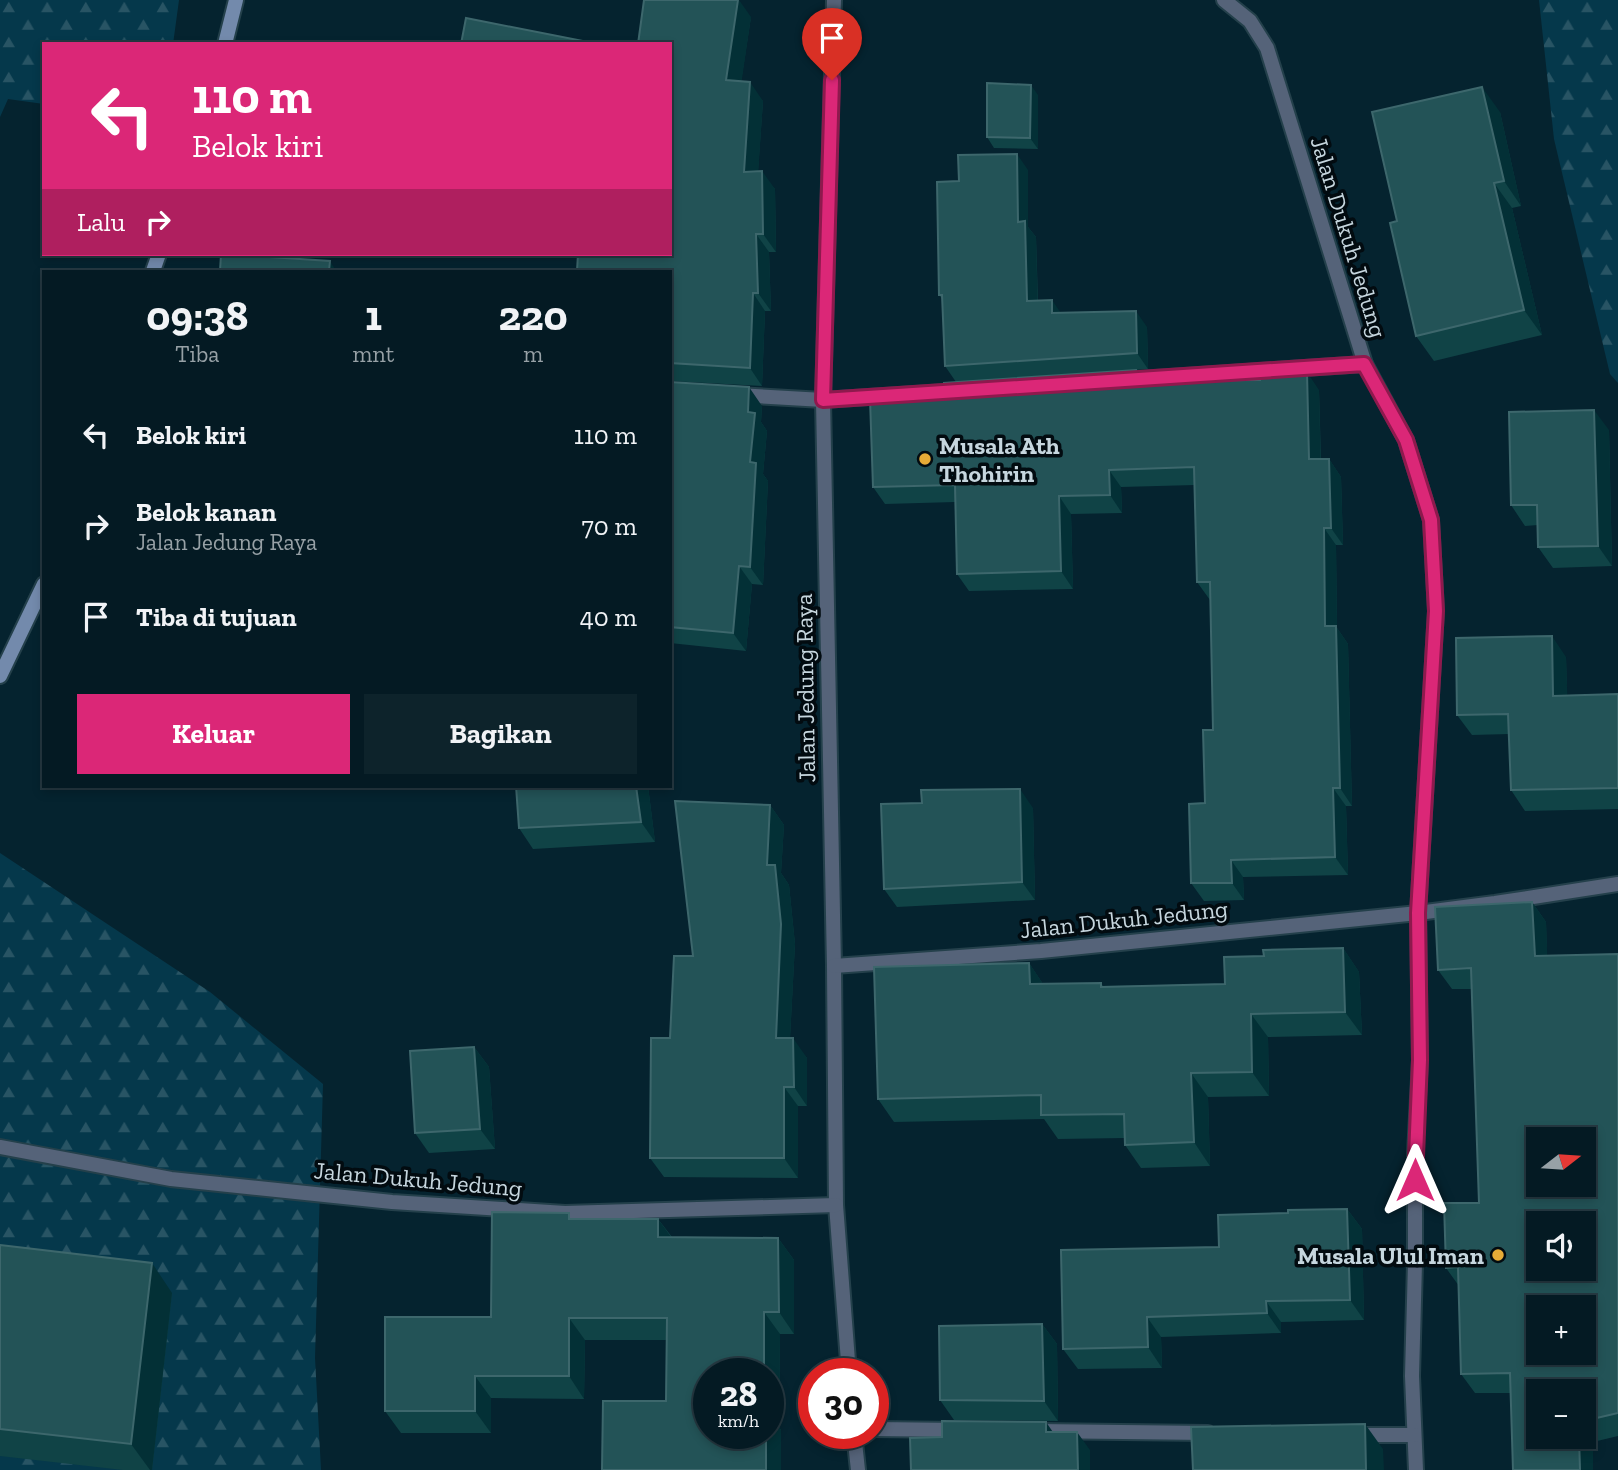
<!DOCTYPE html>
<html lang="id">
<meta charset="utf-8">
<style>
:root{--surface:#041a23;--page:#0d232b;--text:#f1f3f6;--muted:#97a1a6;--line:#253841;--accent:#db2777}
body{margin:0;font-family:"Zilla Slab",serif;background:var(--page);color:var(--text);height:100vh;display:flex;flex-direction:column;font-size:26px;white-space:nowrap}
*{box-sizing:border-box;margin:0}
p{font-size:23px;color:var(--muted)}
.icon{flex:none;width:38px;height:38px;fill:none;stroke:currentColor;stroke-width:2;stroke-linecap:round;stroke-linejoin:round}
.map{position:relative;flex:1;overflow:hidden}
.sheet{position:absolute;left:42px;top:270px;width:630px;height:518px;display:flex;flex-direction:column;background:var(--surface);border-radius:0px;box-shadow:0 4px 10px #0003,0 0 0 2px var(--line)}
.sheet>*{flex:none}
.hud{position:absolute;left:42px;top:42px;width:630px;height:214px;border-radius:0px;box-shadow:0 4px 10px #0003,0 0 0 2px var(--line);background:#db2777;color:#fff;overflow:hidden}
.needle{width:46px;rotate:73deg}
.fabs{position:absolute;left:1526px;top:1127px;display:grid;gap:14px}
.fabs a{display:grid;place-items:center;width:70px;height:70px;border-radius:0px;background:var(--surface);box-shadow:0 4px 10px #0003,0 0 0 2px var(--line);font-size:35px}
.speed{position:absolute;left:693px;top:1358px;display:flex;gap:14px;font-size:35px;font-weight:700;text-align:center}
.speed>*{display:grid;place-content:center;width:91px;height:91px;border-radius:50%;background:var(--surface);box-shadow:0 4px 10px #0003,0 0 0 2px var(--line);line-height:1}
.speed small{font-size:18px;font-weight:400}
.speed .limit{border:10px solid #d22;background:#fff;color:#111}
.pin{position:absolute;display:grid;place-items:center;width:60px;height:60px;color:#fff;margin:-72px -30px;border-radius:50% 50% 50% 0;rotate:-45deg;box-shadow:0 0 7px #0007}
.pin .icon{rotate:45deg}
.me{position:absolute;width:77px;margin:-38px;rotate:0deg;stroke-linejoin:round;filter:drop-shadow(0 0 5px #0008)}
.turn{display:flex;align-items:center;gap:24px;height:147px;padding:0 35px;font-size:32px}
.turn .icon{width:91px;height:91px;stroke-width:2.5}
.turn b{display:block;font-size:49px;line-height:60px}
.then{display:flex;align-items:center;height:66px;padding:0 35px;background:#0003;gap:14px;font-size:26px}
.eta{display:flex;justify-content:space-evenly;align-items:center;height:119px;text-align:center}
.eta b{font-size:42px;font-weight:700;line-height:49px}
.cta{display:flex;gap:14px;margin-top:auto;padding:14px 35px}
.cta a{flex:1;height:80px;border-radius:0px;background:var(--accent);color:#fff;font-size:28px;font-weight:700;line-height:80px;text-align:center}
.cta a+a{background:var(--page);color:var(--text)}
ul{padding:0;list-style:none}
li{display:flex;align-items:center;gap:21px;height:91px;padding:0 35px}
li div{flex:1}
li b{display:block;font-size:26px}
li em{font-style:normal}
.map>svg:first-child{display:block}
</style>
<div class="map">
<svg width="1618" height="1470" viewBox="0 0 1618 1470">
<defs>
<pattern id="forest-firs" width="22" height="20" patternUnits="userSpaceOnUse" patternTransform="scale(1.75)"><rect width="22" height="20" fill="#05384b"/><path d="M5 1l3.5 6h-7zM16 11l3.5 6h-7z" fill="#285464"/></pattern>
</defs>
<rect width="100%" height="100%" fill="#05232f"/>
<!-- forest -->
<g fill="url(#forest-firs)">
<path d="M0,0H179L173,44H44V104L8,99L0,117Z"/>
<path d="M1539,0H1618V383L1610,374L1554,139Z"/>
<path d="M0,853L210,992L323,1084L315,1358L321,1470H0Z"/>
</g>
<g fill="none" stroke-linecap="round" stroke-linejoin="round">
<defs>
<g id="street">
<path d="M834,0L823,400L834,966L836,1205L849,1374"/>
<path d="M1224,0L1250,21L1267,48L1365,364L1406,440L1431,520L1436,611L1418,913L1420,1060L1415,1153V1263L1412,1376L1416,1470"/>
<path d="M1125,380L1365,364"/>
<path d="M737,395L823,400L961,391"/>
<path d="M834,966L1041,951L1418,913L1495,903L1618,884"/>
<path d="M0,1147L171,1179L392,1202L565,1213L836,1205"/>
<path d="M873,1429L959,1430"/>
<path d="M1036,1431L1208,1433"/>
<path d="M854,1433L858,1470"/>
<path d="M1354,1435H1414"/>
</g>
<g id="secondary">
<path d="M225,44L236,0"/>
<path d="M153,271L159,254"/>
<path d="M0,676L44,584"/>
</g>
</defs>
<!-- street casing -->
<use href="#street" stroke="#24404b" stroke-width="18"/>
<!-- secondary casing -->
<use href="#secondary" stroke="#24404b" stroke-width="18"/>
<!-- street -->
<use href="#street" stroke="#556379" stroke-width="14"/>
<!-- secondary -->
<use href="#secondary" stroke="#738aac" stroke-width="14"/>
</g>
<!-- wall -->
<g fill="#104346" fill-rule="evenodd">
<path d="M751,17L741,82L763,101L758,171L775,189L776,252H769L771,311H765L762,386L670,381V271Z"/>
<path d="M1038,95V149L994,148L987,137Z"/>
<path d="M1500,112L1521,206L1512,208L1542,335L1434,361L1416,336Z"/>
<path d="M1028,170V227L1036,237L1038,301L1060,313L1147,327L1148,369L956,382L945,366L943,300L939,295L959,181Z"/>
<path d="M1144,381L1319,390L1321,459H1329L1341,477L1343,545H1336L1337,628L1348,644L1352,806H1346L1348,875L1243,877L1244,900L1204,901L1191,883L1205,803L1213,730L1210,600L1197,582L1195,485L1121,487L1122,513L1071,514L1073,589L969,591L957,574L955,502L885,504L873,487L945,397Z"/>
<path d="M670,382L762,406L761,422L767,431L763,474L768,481L763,585L752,584L746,651L670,643Z"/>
<path d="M1609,430L1612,566L1553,568L1538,547V525L1525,526L1511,505Z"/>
<path d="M1566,657L1567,695L1618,694V809L1525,811L1511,790L1509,734L1472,735L1457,715Z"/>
<path d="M516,786H648L655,842L533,849L519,828Z"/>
<path d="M770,805L784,825L781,873L789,885L795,944L790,1038L807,1058V1106H798V1178L664,1177L650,1158L670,1038Z"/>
<path d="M1033,808L1035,900L897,907L884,889Z"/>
<path d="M1532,902L1546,922L1547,956L1618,954V1436L1593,1442L1511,1393H1475L1461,1374L1459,1286L1446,1268L1479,1203L1471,989H1452L1438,970ZM1538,1391H1584V1437Z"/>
<path d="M1343,948L1359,972L1362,1035L1268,1037L1269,1096L1208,1097L1210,1166L1141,1168L1125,1145V1138L1058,1139L1044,1119L894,1122L878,1099L1029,963L1043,984L1101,983L1103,986L1225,984L1264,956Z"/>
<path d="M474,1047L489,1067L495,1149L429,1153L415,1133Z"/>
<path d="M1347,1209L1362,1229L1364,1320L1281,1322V1333L1161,1337L1162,1368L1078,1369L1063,1349L1219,1247L1288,1213Z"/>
<path d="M574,1219H658L672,1237L778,1238L794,1260V1334H780L779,1427L781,1430V1470H602L666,1401L667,1340H585L584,1399L491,1398V1433H401L385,1411L491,1317Z"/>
<path d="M0,1245L172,1293L152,1470H123L0,1456Z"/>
<path d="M1042,1324L1057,1344L1058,1421L954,1420L940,1400Z"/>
</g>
<!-- shaded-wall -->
<g fill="#033036">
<path d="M738,0H739L751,17L739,99L726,80Z"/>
<path d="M750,82L763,101L757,190L744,172Z"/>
<path d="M1031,85L1038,95V149L1030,138Z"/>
<path d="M1482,87L1500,112L1521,206L1504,181Z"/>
<path d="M1017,154L1028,170V227L1036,237L1038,317L1027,301L1018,222Z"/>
<path d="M762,171L775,189L776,252L763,234Z"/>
<path d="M1494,183L1512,208L1542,335L1524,310Z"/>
<path d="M756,234L769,252L771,311L758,293Z"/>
<path d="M330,261L336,271H329Z"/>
<path d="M753,293L765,311L762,386L750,368Z"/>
<path d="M1052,300L1063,316L1052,313Z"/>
<path d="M1136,311L1147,327L1148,369L1137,353Z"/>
<path d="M1136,370L1149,388L1137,381Z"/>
<path d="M1307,372L1319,390L1321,477L1309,459Z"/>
<path d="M749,387L762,406L761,422L767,431L763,474L768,481L763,585L750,567L748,412Z"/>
<path d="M1594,410L1609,430L1612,566L1598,546Z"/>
<path d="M1329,459L1341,477L1343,545L1331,528Z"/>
<path d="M1109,470L1121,487L1122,513L1110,495Z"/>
<path d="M1059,496L1071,514L1073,589L1061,571Z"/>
<path d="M1324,528L1336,545L1337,628L1348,644L1352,806L1340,788L1325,626Z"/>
<path d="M739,566L752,584L746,651L733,633Z"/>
<path d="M1552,636L1566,657L1568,716L1553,696Z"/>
<path d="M636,786H648L655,842L641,822Z"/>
<path d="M1333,788L1346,806L1348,875L1335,857Z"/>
<path d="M1020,789L1033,808L1035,900L1022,882Z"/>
<path d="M770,805L784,825L781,873L789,885L795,944L789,1058L776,1038L767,865Z"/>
<path d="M1231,860L1243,877L1244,900L1232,883Z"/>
<path d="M1532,902L1546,922L1548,976L1535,956Z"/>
<path d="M1343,948L1359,972L1362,1035L1345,1012Z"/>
<path d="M1029,963L1045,987L1030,984Z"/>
<path d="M1251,1014L1268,1037L1269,1096L1252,1072Z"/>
<path d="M793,1038L807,1058V1106L794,1087Z"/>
<path d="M474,1047L489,1067L495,1149L480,1129Z"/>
<path d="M1191,1073L1208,1097L1210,1166L1194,1142Z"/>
<path d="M784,1087L798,1106V1178L784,1158Z"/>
<path d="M1347,1209L1362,1229L1364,1320L1350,1300Z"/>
<path d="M658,1219L674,1241L658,1237Z"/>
<path d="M778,1238L794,1260V1334L779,1312Z"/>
<path d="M152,1263L172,1293L152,1470H150L131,1444Z"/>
<path d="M1266,1301L1281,1322V1333L1267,1313Z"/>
<path d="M764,1312L780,1334L779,1427L781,1430V1470H766V1433H768V1374H764Z"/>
<path d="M1147,1317L1161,1337L1162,1368L1148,1347Z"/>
<path d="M569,1318L585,1340L584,1399L569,1376Z"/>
<path d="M1042,1324L1057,1344L1058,1421L1044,1401Z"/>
<path d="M475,1376L491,1398V1433L475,1411Z"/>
<path d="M1046,1422L1059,1441L1046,1432Z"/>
<path d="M1365,1424L1383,1449L1384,1470H1366Z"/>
<path d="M1584,1430L1593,1442V1470H1580L1579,1437H1584Z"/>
<path d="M1077,1432L1090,1450V1470H1078Z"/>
</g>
<!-- building -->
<g fill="#235357" stroke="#3d676c" stroke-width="2" fill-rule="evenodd">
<path d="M644,0H738L726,80L750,82L744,172L762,171L763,234H756L758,293H753L750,368L670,363V271H577L578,254H670V44H638Z"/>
<path d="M466,18L598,44H461Z"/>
<path d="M987,83L1031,85L1030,138L987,137Z"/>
<path d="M1482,87L1504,181L1494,183L1524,310L1416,336L1390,223L1397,221L1372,112Z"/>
<path d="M1017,154L1018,222L1025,221L1027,301L1052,300V313L1136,311L1137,353L945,366L942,295H939L937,182L959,181L958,155Z"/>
<path d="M221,254L330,261L329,271H220Z"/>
<path d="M1136,370L1137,381L1260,380V373L1307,372L1309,459H1329L1331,528H1324L1325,626H1336L1340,788H1333L1335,857L1231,860L1232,883H1191L1189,804L1205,803L1203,730H1213L1210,582H1197L1194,467L1109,470L1110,495L1059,496L1061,571L957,574L955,485L873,487L870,399L945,397L944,383Z"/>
<path d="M670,382L749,387L748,412L755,413L750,462L756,463L750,567L739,566L733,633L670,627Z"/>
<path d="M1594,410L1598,546L1538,547L1537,505H1511L1509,412Z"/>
<path d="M1552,636L1553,696L1618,694V788L1511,790L1508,714L1457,715L1456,638Z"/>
<path d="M516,786H636L641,822L519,828Z"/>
<path d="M1020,789L1022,882L884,889L881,804L922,803L921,790Z"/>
<path d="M675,801L770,805L767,865H775L781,924L776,1038H793L794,1087H784V1158H650L651,1038H670L674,956H693Z"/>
<path d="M1532,902L1535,956L1618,954V1413L1584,1421V1391H1538V1437H1579L1580,1470H1513L1510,1373L1461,1374L1458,1267L1446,1268L1444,1203H1479L1471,968L1438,970L1435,907ZM1538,1139H1584V1185H1538ZM1538,1223H1584V1269H1538ZM1538,1307H1584V1353H1538Z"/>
<path d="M1343,948L1345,1012L1251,1014L1252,1072L1191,1073L1194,1142L1125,1145L1124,1114L1041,1115V1095L878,1099L874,967L1029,963L1030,984L1101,983V987L1225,984L1224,957L1264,956L1263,950Z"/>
<path d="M474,1047L480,1129L415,1133L410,1051Z"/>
<path d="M1347,1209L1350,1300L1266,1301L1267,1313L1147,1317L1148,1347L1063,1349L1061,1250L1219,1247L1218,1215L1288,1213V1210Z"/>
<path d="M492,1212L569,1213V1219H658V1237L778,1238L779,1312H764V1374H709V1433H766V1470H602L603,1401H666L667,1318H569V1376H475V1411H385V1317H491Z"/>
<path d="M0,1245L152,1263L131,1444L0,1429Z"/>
<path d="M1042,1324L1044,1401L940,1400L939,1326Z"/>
<path d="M942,1421L1046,1422V1432H1077L1078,1470H911L910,1438L942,1437Z"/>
<path d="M1365,1424L1366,1470H1193L1191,1427Z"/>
</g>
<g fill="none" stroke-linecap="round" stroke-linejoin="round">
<defs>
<path id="route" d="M832,80L823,400L1364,364L1406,440L1431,520L1436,611L1418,913L1420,1060L1415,1180"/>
</defs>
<!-- route casing -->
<use href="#route" stroke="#8e194d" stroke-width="18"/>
<!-- route -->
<use href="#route" stroke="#db2777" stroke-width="12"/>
</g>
<!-- markers -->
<g fill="#e7ac37" stroke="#020b10" stroke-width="2.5">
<circle cx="925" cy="459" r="7"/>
<circle cx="1498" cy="1255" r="7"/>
</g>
<g text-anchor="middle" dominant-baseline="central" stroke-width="7" stroke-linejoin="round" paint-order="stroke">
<!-- street labels -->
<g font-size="24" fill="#c6d6de" stroke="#020b10">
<text transform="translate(1349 237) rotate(73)">Jalan Dukuh Jedung</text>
<text transform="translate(805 688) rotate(-91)">Jalan Jedung Raya</text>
<text transform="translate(1124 919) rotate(-6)">Jalan Dukuh Jedung</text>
<text transform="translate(418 1179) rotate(5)">Jalan Dukuh Jedung</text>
</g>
<!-- poi labels -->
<g font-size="24" font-weight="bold" fill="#c6d6de" stroke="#020b10" text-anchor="start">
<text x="939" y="445">Musala Ath<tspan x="939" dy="28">Thohirin</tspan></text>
<text x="1484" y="1255" text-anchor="end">Musala Ulul Iman</text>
</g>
</g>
</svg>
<div class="fabs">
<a><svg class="needle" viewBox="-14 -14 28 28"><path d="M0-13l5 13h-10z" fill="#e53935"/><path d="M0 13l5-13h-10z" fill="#97a1a6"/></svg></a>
<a><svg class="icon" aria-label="sound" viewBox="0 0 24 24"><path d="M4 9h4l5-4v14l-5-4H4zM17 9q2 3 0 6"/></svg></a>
<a>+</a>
<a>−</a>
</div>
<div class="speed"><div>28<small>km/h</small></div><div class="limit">30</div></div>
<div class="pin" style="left:832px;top:80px;background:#d93025"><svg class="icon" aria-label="arrive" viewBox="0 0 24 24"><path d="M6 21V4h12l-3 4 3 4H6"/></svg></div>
<svg class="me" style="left:1415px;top:1180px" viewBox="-20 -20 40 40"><path d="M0-17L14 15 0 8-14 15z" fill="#db2777" stroke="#fff" stroke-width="4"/></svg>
<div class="hud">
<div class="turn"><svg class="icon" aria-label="left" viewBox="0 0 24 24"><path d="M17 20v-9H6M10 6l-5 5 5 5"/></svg><div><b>110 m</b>Belok kiri</div></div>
<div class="then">Lalu<svg class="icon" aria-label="right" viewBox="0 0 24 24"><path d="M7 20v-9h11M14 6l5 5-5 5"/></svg></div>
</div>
<section class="sheet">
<div class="eta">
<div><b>09:38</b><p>Tiba</p></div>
<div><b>1</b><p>mnt</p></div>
<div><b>220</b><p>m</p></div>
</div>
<ul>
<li><svg class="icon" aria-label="left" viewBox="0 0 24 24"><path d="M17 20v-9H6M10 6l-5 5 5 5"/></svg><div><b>Belok kiri</b></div><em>110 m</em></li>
<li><svg class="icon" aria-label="right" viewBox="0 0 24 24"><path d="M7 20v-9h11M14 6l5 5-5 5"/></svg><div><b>Belok kanan</b><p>Jalan Jedung Raya</p></div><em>70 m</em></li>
<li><svg class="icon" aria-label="arrive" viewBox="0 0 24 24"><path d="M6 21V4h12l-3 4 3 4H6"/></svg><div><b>Tiba di tujuan</b></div><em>40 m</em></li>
</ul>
<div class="cta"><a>Keluar</a><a>Bagikan</a></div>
</section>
</div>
